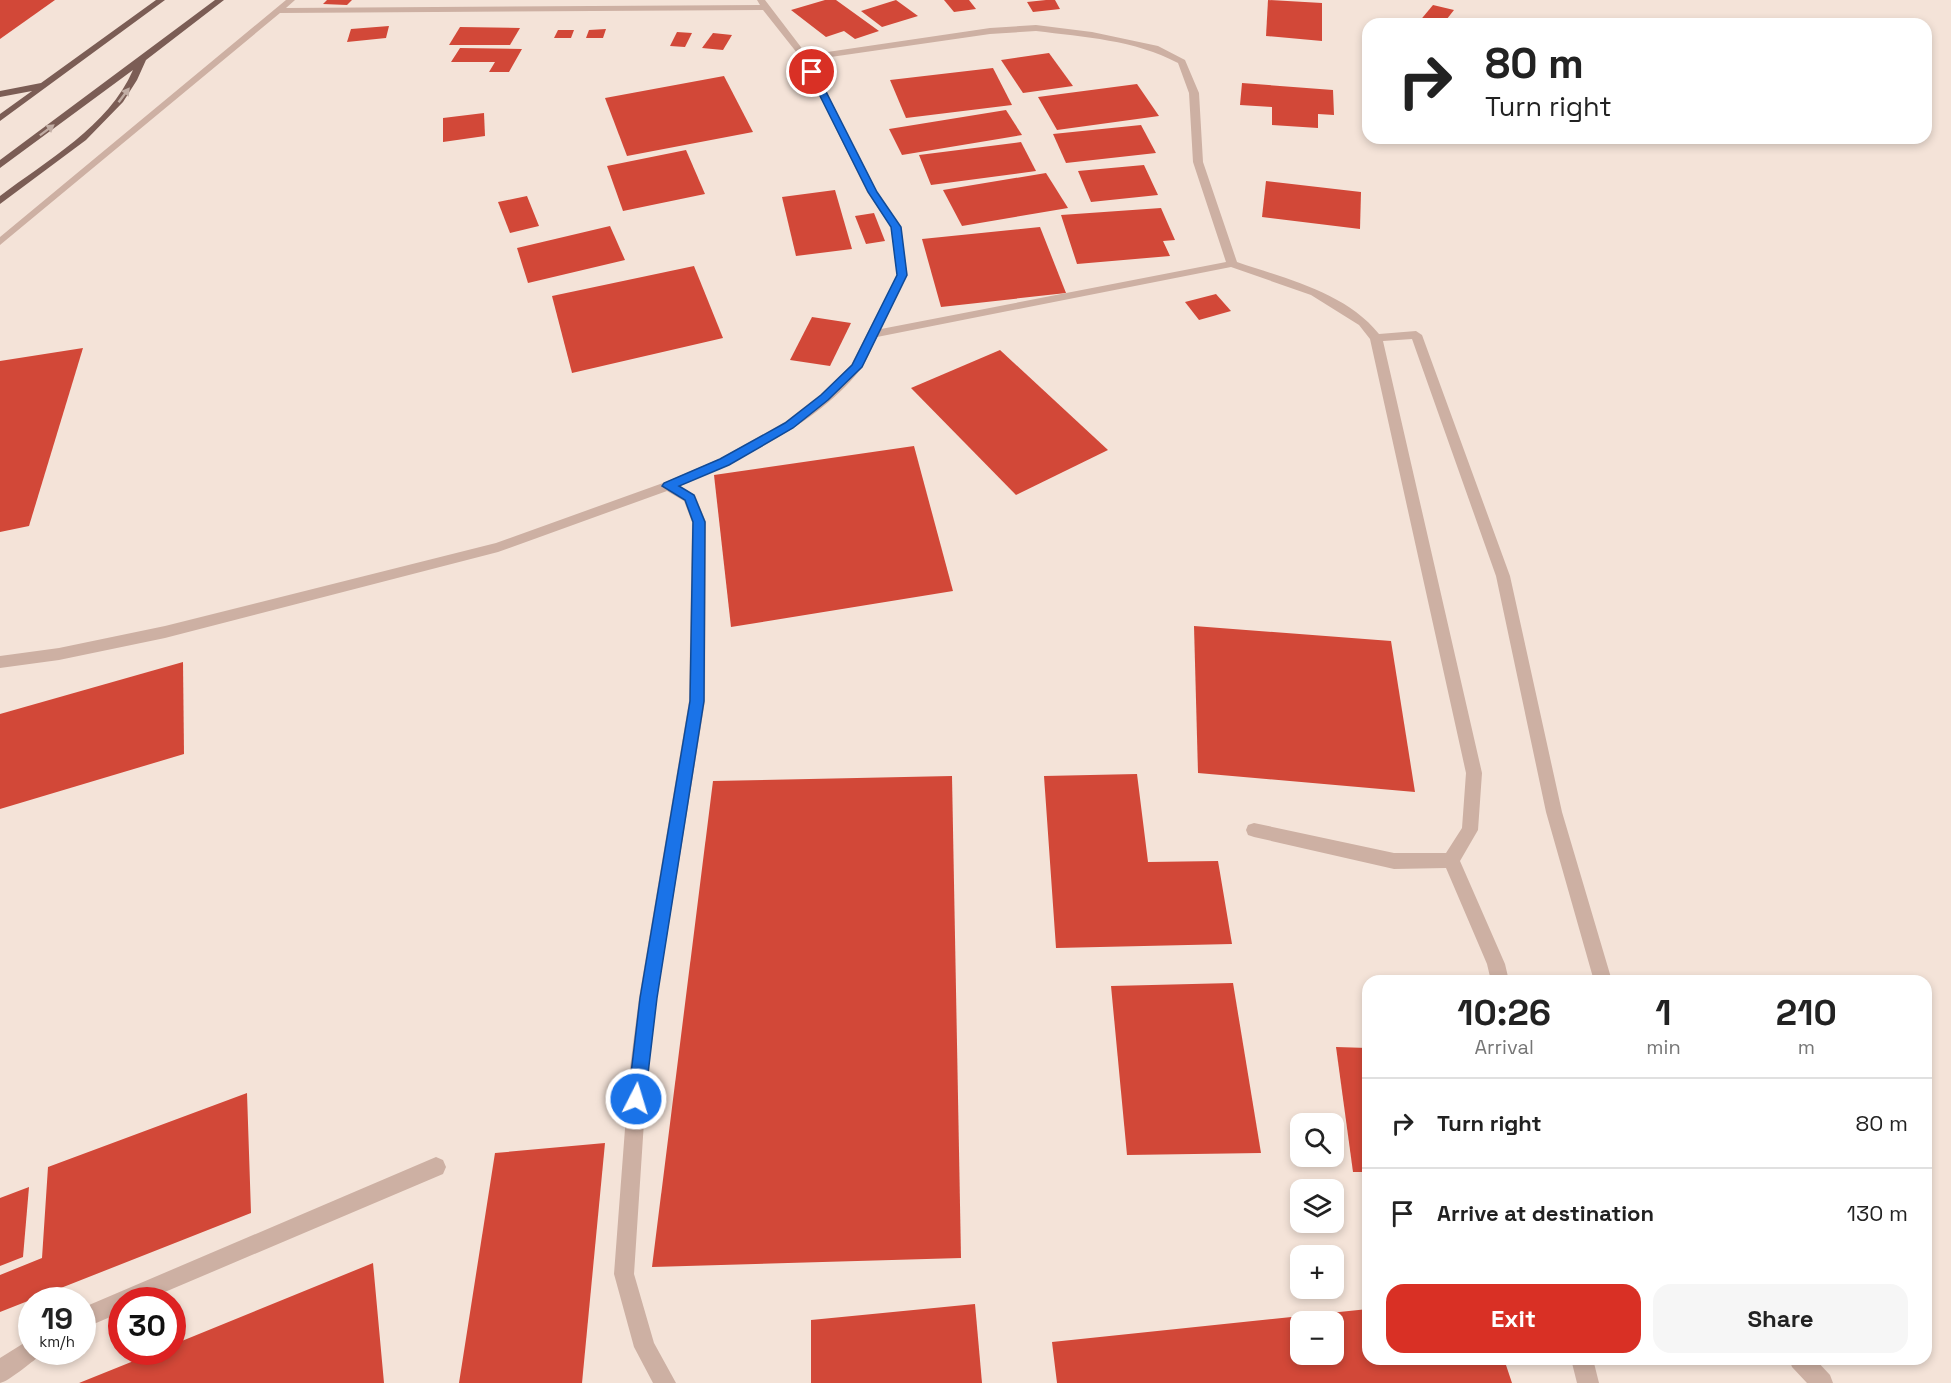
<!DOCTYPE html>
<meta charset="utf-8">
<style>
:root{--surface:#fff;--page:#f6f6f6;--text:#222;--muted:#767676;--line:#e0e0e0;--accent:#d93025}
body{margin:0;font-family:"Space Grotesk",sans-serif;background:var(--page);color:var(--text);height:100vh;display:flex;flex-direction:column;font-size:22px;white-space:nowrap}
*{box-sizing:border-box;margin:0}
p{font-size:20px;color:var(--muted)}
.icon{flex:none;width:33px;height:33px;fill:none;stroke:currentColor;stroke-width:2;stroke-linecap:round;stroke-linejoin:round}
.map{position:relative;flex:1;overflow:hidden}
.side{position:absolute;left:1362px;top:975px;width:570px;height:390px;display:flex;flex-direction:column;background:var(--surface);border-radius:18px;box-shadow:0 3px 9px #0003}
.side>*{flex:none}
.banner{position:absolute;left:1362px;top:18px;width:570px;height:126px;border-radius:18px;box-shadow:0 3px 9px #0003;background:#fff;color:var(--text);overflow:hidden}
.fabs{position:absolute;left:1290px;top:1113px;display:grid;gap:12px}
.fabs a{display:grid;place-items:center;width:54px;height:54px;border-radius:12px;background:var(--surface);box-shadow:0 3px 9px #0003;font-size:30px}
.speed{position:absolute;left:18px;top:1287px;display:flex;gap:12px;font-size:30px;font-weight:700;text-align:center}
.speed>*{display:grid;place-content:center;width:78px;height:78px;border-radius:50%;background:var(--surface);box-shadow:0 3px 9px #0003;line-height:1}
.speed small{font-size:15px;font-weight:400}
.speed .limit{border:9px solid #d22;background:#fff;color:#111}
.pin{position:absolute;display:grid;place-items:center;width:51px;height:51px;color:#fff;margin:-26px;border:3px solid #fff;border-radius:50%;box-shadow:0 2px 6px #0007}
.me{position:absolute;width:66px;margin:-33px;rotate:5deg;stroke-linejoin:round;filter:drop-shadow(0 0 4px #0008)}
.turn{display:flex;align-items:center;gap:21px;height:126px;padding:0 24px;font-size:27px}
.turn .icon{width:78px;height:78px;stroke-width:2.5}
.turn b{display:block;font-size:42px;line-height:51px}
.eta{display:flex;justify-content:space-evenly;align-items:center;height:102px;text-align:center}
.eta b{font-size:36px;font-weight:600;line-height:42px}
.cta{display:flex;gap:12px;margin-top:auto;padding:12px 24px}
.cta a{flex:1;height:69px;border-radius:18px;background:var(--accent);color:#fff;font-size:24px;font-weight:600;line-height:69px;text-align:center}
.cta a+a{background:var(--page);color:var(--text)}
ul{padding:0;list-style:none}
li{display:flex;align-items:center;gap:18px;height:90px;padding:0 24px;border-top:2px solid var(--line)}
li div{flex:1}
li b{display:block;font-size:22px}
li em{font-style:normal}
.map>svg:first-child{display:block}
</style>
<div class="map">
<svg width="1951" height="1383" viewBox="0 0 1951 1383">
<rect width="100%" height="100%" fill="#f4e3d8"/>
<!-- building -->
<g fill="#d24838" fill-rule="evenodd">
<path d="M0,0H55L0,39Z"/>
<path d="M327,0H352L347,5L323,4Z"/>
<path d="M825,0H836L879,31L855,39L844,31L826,37L791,10Z"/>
<path d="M896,0L918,16L882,27L861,11Z"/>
<path d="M944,0H969L976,9L954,12Z"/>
<path d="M1046,0H1055L1060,9L1033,12L1027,2Z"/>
<path d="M1268,0L1322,3V41L1266,36Z"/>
<path d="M1433,5L1454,10L1443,24L1418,23Z"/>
<path d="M389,26L386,38L347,42L351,29Z"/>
<path d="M460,27L520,28L510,45H449Z"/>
<path d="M606,29L603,38H586L589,30Z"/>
<path d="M558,30H574L571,38H554Z"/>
<path d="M677,32L692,33L685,47L670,46Z"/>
<path d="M713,33L732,35L723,50L702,48Z"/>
<path d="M460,48L522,49L509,72H489L495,62H451Z"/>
<path d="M1049,53L1073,86L1023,93L1001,60Z"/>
<path d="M993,68L1012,105L906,118L890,80Z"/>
<path d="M724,76L753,132L627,156L605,98Z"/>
<path d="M1242,83L1333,90L1334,115L1318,114V128L1272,125V107L1240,105Z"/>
<path d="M1137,84L1159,116L1057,130L1038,97Z"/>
<path d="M1006,110L1022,135L902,155L889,129Z"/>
<path d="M484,113L485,136L443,142V118Z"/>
<path d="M1141,125L1156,153L1066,163L1053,134Z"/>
<path d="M1021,142L1036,171L931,185L919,155Z"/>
<path d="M686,150L705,194L623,211L607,166Z"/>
<path d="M1144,165L1158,195L1091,202L1078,171Z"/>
<path d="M1046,173L1068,208L962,226L943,190Z"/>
<path d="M1266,181L1361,192L1360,229L1262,217Z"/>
<path d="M835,190L852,249L796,256L782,197Z"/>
<path d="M527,196L539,226L510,233L498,202Z"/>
<path d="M1161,208L1175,240L1163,241L1170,256L1077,264L1061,215Z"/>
<path d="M874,213L885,241L866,244L855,216Z"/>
<path d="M610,226L625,260L528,283L517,248Z"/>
<path d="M1040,227L1066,293L941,307L922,239Z"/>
<path d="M694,266L723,338L572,373L552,296Z"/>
<path d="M1216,294L1231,311L1199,320L1185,302Z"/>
<path d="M812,317L851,323L830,366L790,360Z"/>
<path d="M83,348L29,526L0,532V361Z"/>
<path d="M1000,350L1108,450L1016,495L911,388Z"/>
<path d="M914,446L953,591L731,627L714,475Z"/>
<path d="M1194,626L1391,641L1415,792L1198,773Z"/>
<path d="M183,662L184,754L0,809V714Z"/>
<path d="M1137,774L1148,862L1218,861L1232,944L1056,948L1044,776Z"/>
<path d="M952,776L961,1258L652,1267L713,781Z"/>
<path d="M1233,983L1261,1153L1127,1155L1111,986Z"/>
<path d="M1336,1047L1368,1048V1172H1353Z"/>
<path d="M247,1093L251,1213L0,1312V1275L42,1258L48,1167Z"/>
<path d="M605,1143L582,1383H459L495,1153Z"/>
<path d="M29,1187L23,1257L0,1266V1198Z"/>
<path d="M373,1263L384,1383H79L156,1352H172V1345Z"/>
<path d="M975,1304L982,1383H811V1320Z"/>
<path d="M1368,1309V1359H1504L1512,1383H1057L1052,1342ZM1300,1322H1334V1354H1300Z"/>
</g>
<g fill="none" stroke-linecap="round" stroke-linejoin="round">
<!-- street -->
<g fill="#cdb0a3" fill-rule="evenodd">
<path d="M286,0H295L286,8L760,5L757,0H765L807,55L990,28L1036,25L1092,32L1158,46L1185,60L1199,93L1203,162L1237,262C1286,279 1345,292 1379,334L1416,331L1422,335L1510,576L1562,812L1612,981H1594L1546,812L1496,576L1412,339L1383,341L1482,773L1478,830L1460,861L1505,964L1509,981H1491L1487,964L1446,868L1394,869L1254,837L1248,835L1246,830L1248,825L1254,823L1394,853H1446L1462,828L1466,773L1370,339L1359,325L1311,295L1231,267L877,337C872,347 867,361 860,370C817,424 742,459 679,486L695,495L706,522L705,701L657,998L647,1076L634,1274L654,1343L676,1383H653L634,1347L614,1274L629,1076L639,998L689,701L692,522L684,501L667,491L498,552L165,638L59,660L0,668V656L59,648L165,626L496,543L663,483L719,459L785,422L821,394L851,365L897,275L891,227L867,192L801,58L763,10L280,13L0,245V237ZM1036,31C1084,37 1135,40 1178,63L1189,93L1193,162L1226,262L881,329L907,275L901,227L877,192L810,60L990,34Z"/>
<path d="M436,1157L443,1160L446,1167L443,1174L146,1300H122V1312L82,1329V1308Z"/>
<path d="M32,1338V1352H41L40,1356C31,1362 8,1382 0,1383V1358Z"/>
<path d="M1571,1359H1593L1599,1383H1577Z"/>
<path d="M1789,1359H1815L1830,1375L1833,1383H1807L1792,1367Z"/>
</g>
<!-- primary -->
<g fill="#7b5d55" fill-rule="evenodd">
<path d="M156,0H165L0,121V114L32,91L0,97V91L41,83Z"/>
<path d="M215,0H224L146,60L137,80L123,102L86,140L0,204V196C46,161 109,126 133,70L0,168V160Z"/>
</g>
</g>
<!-- one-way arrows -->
<defs><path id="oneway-solid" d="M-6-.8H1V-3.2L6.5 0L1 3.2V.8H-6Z" transform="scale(1.5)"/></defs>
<g fill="#c1ada4">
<use href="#oneway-solid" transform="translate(124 95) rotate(-53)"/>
<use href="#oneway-solid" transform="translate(47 130) rotate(-37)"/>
</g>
<!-- route -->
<path fill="#1a73e8" stroke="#114b97" stroke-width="1.5" d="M809,70L816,72L877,192L901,227L907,275L862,367L828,400L793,428L729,465L679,486L694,495L705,522L704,701L657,998L645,1099L642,1105L636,1107L630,1105L628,1099L640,998L690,701L693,522L685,500L662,486L664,483L720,459L785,423L821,395L852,365L897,275L891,227L868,192L808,72Z"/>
</svg>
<div class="fabs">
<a><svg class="icon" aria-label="search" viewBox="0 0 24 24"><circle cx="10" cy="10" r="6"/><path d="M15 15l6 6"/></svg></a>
<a><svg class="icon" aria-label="layers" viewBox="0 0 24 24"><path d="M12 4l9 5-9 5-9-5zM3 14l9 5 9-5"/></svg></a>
<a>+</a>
<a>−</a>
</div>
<div class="speed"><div>19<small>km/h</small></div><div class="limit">30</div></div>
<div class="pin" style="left:812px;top:72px;background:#d93025"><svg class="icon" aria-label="arrive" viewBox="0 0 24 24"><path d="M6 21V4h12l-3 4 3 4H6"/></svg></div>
<svg class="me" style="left:636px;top:1099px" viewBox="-20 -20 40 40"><circle r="17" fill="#1a73e8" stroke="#fff" stroke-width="3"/><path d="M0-11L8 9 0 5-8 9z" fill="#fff"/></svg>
<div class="banner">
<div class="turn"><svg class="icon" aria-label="right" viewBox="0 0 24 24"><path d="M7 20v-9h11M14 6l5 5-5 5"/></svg><div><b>80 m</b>Turn right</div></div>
</div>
<section class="side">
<div class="eta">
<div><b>10:26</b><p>Arrival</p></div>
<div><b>1</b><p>min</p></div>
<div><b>210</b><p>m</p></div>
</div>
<ul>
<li><svg class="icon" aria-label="right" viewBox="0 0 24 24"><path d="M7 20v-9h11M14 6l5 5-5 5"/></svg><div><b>Turn right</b></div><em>80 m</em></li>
<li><svg class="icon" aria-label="arrive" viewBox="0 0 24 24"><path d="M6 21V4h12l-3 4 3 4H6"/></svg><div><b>Arrive at destination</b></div><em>130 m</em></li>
</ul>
<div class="cta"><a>Exit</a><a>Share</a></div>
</section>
</div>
